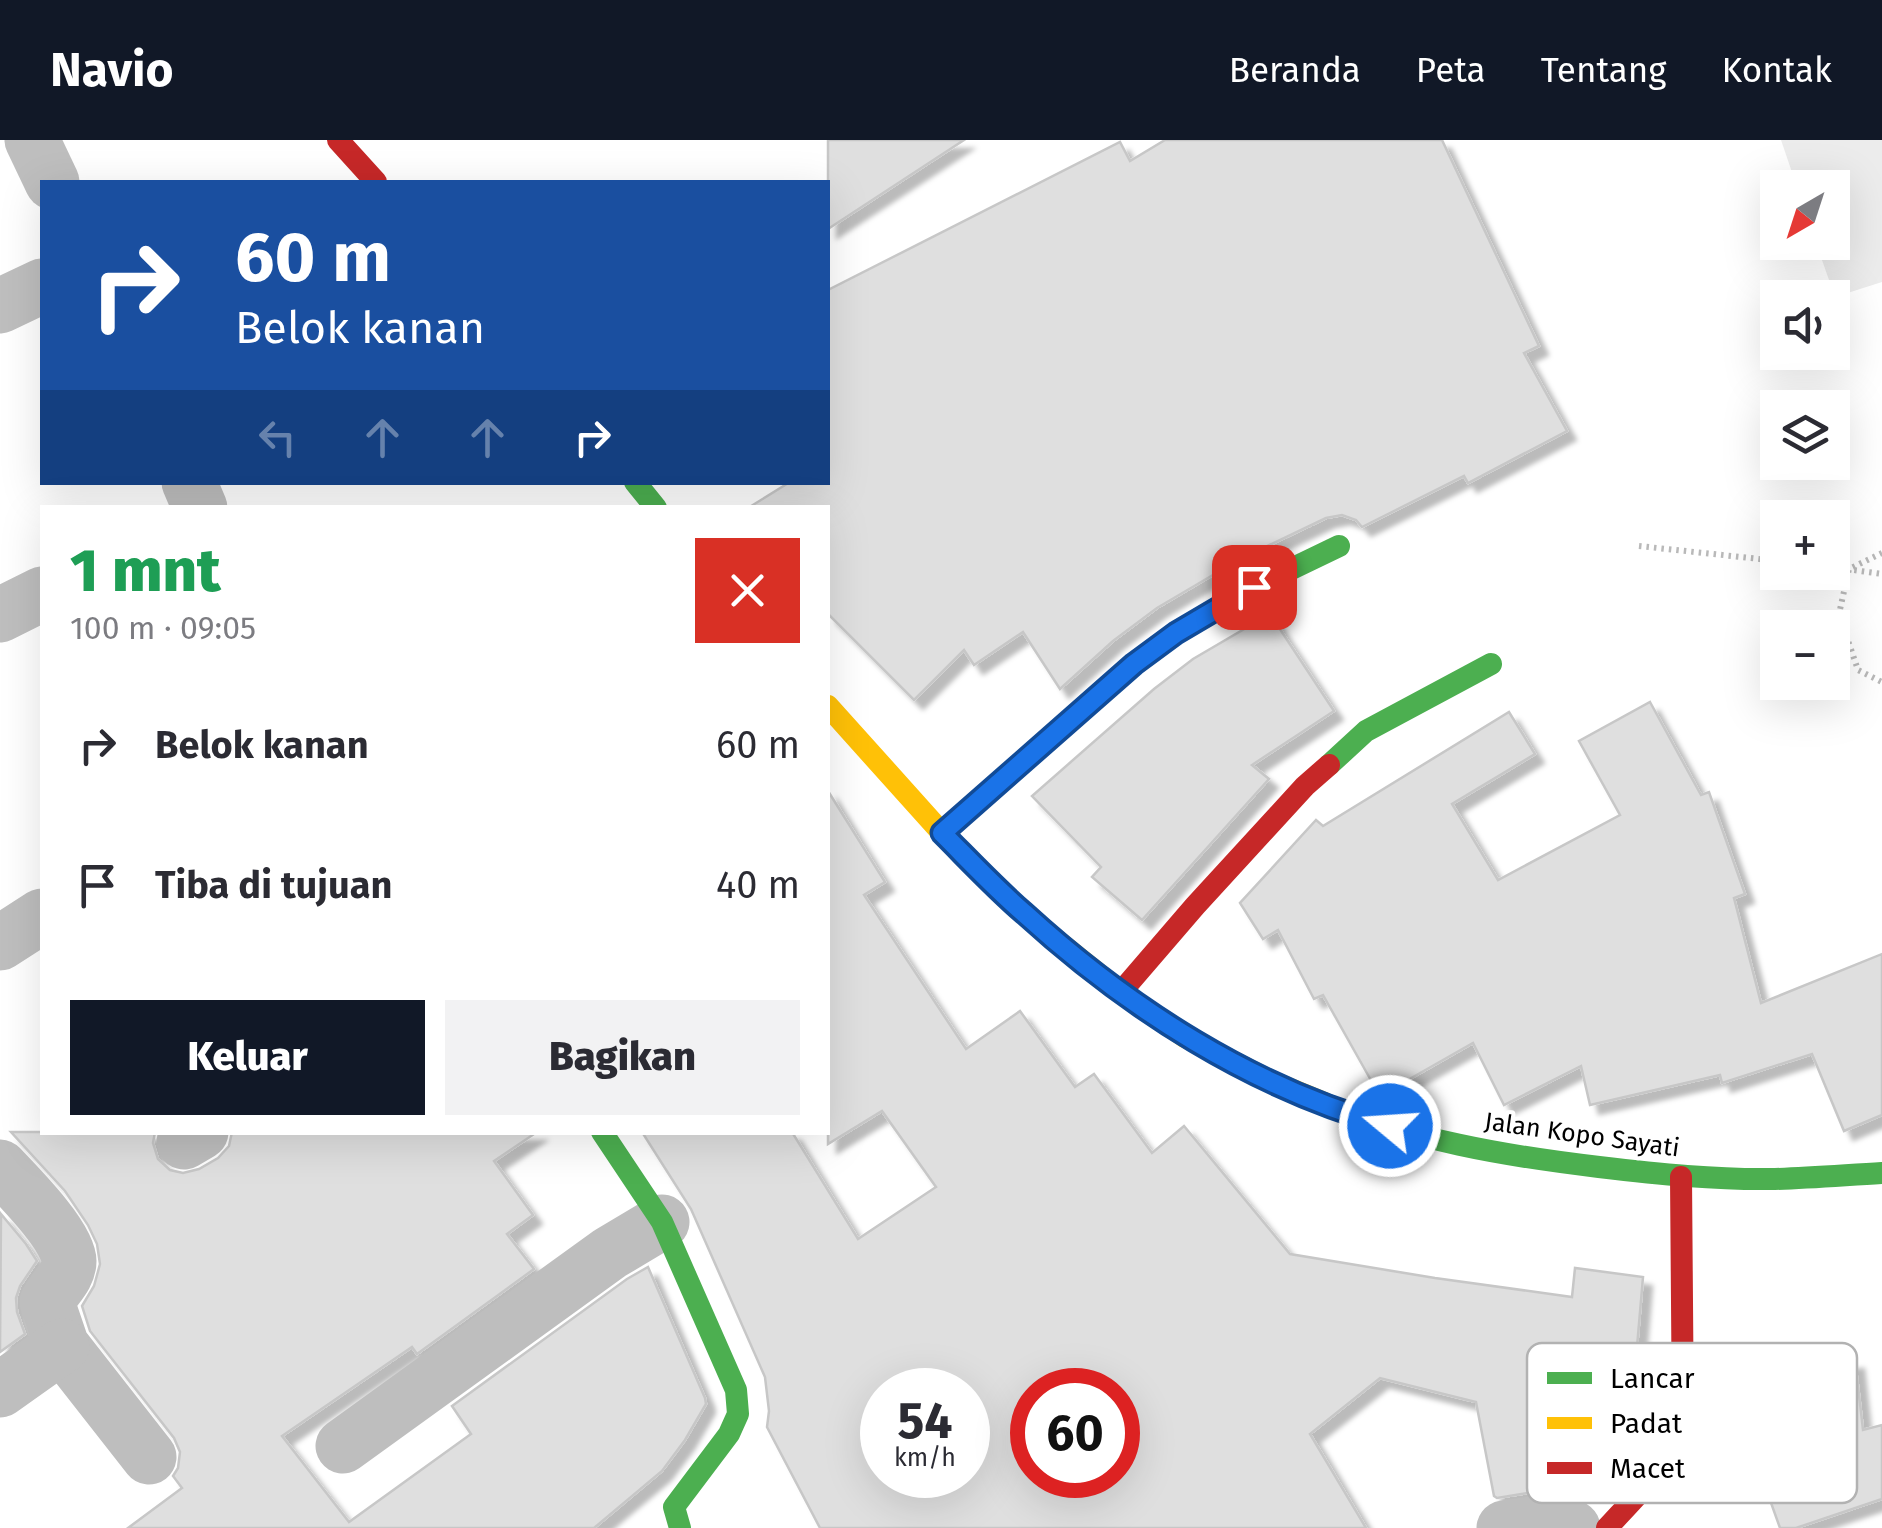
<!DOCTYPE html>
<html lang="id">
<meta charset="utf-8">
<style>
:root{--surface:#fff;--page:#f2f2f3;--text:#2b2b33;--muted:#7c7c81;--accent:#111827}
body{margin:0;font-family:"Fira Sans",sans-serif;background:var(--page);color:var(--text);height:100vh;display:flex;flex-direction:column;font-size:38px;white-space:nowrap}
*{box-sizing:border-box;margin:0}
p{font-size:32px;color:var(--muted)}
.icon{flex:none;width:55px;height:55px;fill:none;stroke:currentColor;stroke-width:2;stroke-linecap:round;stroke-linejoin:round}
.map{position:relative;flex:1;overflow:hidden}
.drawer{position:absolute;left:40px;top:365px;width:790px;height:630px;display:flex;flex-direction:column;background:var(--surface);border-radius:0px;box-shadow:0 10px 40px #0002}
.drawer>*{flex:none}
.guide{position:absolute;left:40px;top:40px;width:790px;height:305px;border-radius:0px;box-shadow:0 10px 40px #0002;background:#1a4fa0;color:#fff;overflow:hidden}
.needle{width:65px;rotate:219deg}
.controls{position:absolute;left:1760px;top:30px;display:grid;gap:20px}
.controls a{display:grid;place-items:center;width:90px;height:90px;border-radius:0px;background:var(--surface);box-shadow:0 10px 40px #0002;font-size:50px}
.speed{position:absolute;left:860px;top:1228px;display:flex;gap:20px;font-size:50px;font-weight:700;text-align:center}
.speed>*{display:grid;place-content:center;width:130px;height:130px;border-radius:50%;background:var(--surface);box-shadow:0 10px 40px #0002;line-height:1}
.speed small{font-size:25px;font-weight:400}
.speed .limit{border:15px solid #d22;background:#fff;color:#111}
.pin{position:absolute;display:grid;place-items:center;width:85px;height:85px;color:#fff;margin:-42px;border-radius:20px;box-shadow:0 5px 15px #0006}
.me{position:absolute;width:110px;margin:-55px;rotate:288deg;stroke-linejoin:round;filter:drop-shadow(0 0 8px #0008)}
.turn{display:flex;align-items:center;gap:35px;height:210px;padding:0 30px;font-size:45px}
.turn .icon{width:130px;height:130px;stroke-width:2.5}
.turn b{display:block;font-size:70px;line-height:85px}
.lanes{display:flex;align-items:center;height:95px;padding:0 30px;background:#0003;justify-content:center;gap:50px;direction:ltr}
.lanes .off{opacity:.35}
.round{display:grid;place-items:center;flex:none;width:105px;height:105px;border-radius:0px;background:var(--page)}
.head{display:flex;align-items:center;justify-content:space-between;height:170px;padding:0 30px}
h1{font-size:60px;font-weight:800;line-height:75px;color:#1e9e55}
.cta{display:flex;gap:20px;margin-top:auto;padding:20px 30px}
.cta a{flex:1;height:115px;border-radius:0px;background:var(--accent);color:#fff;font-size:40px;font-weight:800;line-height:115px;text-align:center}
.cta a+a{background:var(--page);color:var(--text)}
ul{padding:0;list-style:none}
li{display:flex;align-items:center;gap:30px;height:140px;padding:0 30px}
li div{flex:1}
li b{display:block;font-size:38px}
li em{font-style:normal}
header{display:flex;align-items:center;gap:60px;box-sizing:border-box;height:140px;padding:0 50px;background:var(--accent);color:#fff}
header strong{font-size:48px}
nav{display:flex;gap:55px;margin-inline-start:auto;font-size:35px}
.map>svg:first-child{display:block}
</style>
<header>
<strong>Navio</strong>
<nav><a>Beranda</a><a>Peta</a><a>Tentang</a><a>Kontak</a></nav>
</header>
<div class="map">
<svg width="1882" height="1388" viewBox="0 0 1882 1388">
<defs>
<filter id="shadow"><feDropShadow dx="9" dy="9" stdDeviation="2.5" flood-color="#0004"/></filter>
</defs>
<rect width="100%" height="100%" fill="#fff"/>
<!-- green -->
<path fill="#ececec" d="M1781,0H1882V142L1835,157L1816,103L1832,102V48L1797,47Z"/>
<!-- building -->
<g fill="#dfdfdf" stroke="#c7c7c7" stroke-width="2.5" fill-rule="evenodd" filter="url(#shadow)">
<path d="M828,0H964L828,89Z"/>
<path d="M1165,0H1442L1539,206L1524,213L1567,291L1468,343L1464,336L1362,387L1356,380L1342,375L1326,378L1240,419L1157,468L1113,501L1060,549L1023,492L974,525L964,510L914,560L828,474V368H748L790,342H828V150L1120,2L1130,21Z"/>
<path d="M1270,474L1334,571L1252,625L1269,639L1142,780L1092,737L1101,727L1032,656L1154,549L1193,519Z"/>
<path d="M1650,562L1701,655L1709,652L1745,754L1734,758L1761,863L1882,814V975L1844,991L1812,914L1722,943L1720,935L1590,965L1581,926L1504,965L1473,903L1385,953L1377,951L1323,855L1314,859L1278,790L1263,799L1240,763L1316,680L1323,686L1509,572L1535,614L1452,664L1498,740L1620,675L1579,601Z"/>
<path d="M828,651L885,742L864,755L966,909L1020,871L1075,947L1094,934L1152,1013L1184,986L1290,1114L1435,1138L1572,1157L1575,1128L1643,1137L1633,1253L1548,1243L1570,1343L1561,1351L1546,1350L1497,1358L1494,1356L1476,1262L1380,1238L1310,1294L1366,1388H820L767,1287L769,1271L765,1237L691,1069L642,992H792L858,1099L936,1047L882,971L828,1004ZM882,1250H968V1335H882ZM1032,1250H1118V1335H1032Z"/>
<path d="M11,992H155L153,1003L158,1019L170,1030L183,1033L199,1029L218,1018L229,1006L232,992H537L494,1021L533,1075L507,1094L534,1129L417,1214L412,1207L282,1296L349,1382L471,1294L452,1266L627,1139L648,1127L705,1258L706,1264L685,1300L662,1331L594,1388H128L182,1348L173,1336L178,1328L180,1312L174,1298L90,1191L82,1166L94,1146L100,1124L97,1104L88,1085L65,1051Z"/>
<path d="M1,1074L26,1104L37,1121L20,1146L16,1158L17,1172L25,1194L0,1212Z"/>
<path d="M1855,1220L1863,1290L1882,1285V1359L1796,1388H1780L1755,1318L1746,1232Z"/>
</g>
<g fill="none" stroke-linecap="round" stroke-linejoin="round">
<!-- path -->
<g stroke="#b9b9b9" stroke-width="6" stroke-dasharray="2.5 5" stroke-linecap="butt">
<path d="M1639,406L1778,421"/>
<path d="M1882,413L1849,429L1839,474L1858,530L1882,542"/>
<path d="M1832,427L1882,434"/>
</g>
<!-- street -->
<g stroke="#bebebe" stroke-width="55">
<path d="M32,0L52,42"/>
<path d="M0,166L42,146"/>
<path d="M189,342L200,368"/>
<path d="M0,475L42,454"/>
<path d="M0,803L42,776"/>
<path d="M184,1002L201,992"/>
<path d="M0,1027C17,1045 69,1097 69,1121C69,1137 54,1148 47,1162L62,1206L149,1317"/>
<path d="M0,1250L62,1206"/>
<path d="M343,1306L610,1113L662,1082"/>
<path d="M1504,1388L1551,1381L1573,1388"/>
</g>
<!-- fast -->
<g stroke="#4caf50" stroke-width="22">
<path d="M635,342L656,368"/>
<path d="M1329,625L1366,591L1491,524"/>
<path d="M942,693L1134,525L1176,493L1254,447L1339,406"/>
<path d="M1324,963C1411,1000 1506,1016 1599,1027C1658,1034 1716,1040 1775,1039C1811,1038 1846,1035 1882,1033"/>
<path d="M602,992L662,1082L736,1250L738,1274L729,1294L674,1367L680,1388"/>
</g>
<!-- slow -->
<path stroke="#ffc107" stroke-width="22" d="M828,566L942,693L1024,774L1121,852L1185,897L1273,942L1324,963"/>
<!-- jam -->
<g stroke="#c62828" stroke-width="22">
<path d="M338,0L376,42"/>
<path d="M1121,852L1195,766L1305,646L1329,625"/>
<path d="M1607,1388C1636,1356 1667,1328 1683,1287L1681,1037"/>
</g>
</g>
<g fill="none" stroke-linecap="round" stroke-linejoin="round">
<defs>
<path id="route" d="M1254,447L1176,493L1134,524L942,693C969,720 995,748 1024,773C1128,868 1254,949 1390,986"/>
</defs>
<!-- route casing -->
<use href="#route" stroke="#114b97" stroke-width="25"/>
<!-- route -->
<use href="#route" stroke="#1a73e8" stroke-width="18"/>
</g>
<g text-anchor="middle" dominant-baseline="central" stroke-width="8" stroke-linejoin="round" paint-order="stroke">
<!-- street labels -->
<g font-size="25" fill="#000" stroke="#fff">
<text transform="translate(1582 995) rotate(8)">Jalan Kopo Sayati</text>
</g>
</g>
<!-- legend -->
<rect x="1527" y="1203" width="330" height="160" rx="15" fill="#fff" stroke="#b2b2b2" stroke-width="2.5"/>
<rect x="1547" y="1232" width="45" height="12" fill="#4caf50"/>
<rect x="1547" y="1277" width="45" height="12" fill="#ffc107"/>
<rect x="1547" y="1322" width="45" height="12" fill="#c62828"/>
<g font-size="28" fill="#000">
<text x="1610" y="1248">Lancar</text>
<text x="1610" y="1293">Padat</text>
<text x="1610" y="1338">Macet</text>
</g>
</svg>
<div class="controls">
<a><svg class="needle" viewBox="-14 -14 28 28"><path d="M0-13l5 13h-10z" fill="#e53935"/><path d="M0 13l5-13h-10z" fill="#7c7c81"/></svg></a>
<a><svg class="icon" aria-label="sound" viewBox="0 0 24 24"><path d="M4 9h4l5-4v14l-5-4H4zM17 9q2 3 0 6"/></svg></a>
<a><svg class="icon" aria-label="layers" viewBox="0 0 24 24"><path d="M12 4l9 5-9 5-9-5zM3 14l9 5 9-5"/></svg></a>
<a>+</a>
<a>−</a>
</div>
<div class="speed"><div>54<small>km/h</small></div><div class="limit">60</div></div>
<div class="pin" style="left:1254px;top:447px;background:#d93025"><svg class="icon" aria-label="arrive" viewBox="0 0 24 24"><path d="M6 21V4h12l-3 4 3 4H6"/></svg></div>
<svg class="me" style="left:1390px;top:986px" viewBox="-20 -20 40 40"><circle r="17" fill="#1a73e8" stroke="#fff" stroke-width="3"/><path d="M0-11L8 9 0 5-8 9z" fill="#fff"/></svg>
<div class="guide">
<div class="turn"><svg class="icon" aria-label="right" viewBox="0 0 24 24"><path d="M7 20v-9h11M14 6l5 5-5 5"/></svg><div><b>60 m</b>Belok kanan</div></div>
<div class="lanes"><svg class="icon off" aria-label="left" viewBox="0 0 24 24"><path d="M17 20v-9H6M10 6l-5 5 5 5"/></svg><svg class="icon off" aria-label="ahead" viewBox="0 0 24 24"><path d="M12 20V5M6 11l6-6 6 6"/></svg><svg class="icon off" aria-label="ahead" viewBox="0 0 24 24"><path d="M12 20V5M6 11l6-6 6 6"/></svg><svg class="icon" aria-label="right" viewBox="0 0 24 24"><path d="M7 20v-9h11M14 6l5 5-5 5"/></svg></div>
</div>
<section class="drawer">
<div class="head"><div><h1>1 mnt</h1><p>100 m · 09:05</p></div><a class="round" style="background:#d93025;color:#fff"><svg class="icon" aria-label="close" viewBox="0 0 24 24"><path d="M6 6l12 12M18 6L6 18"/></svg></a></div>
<ul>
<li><svg class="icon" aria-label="right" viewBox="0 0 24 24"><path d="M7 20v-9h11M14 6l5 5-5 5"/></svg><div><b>Belok kanan</b></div><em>60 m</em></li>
<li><svg class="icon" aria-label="arrive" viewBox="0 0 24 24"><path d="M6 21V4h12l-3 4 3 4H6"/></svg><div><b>Tiba di tujuan</b></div><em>40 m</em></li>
</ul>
<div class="cta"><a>Keluar</a><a>Bagikan</a></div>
</section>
</div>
